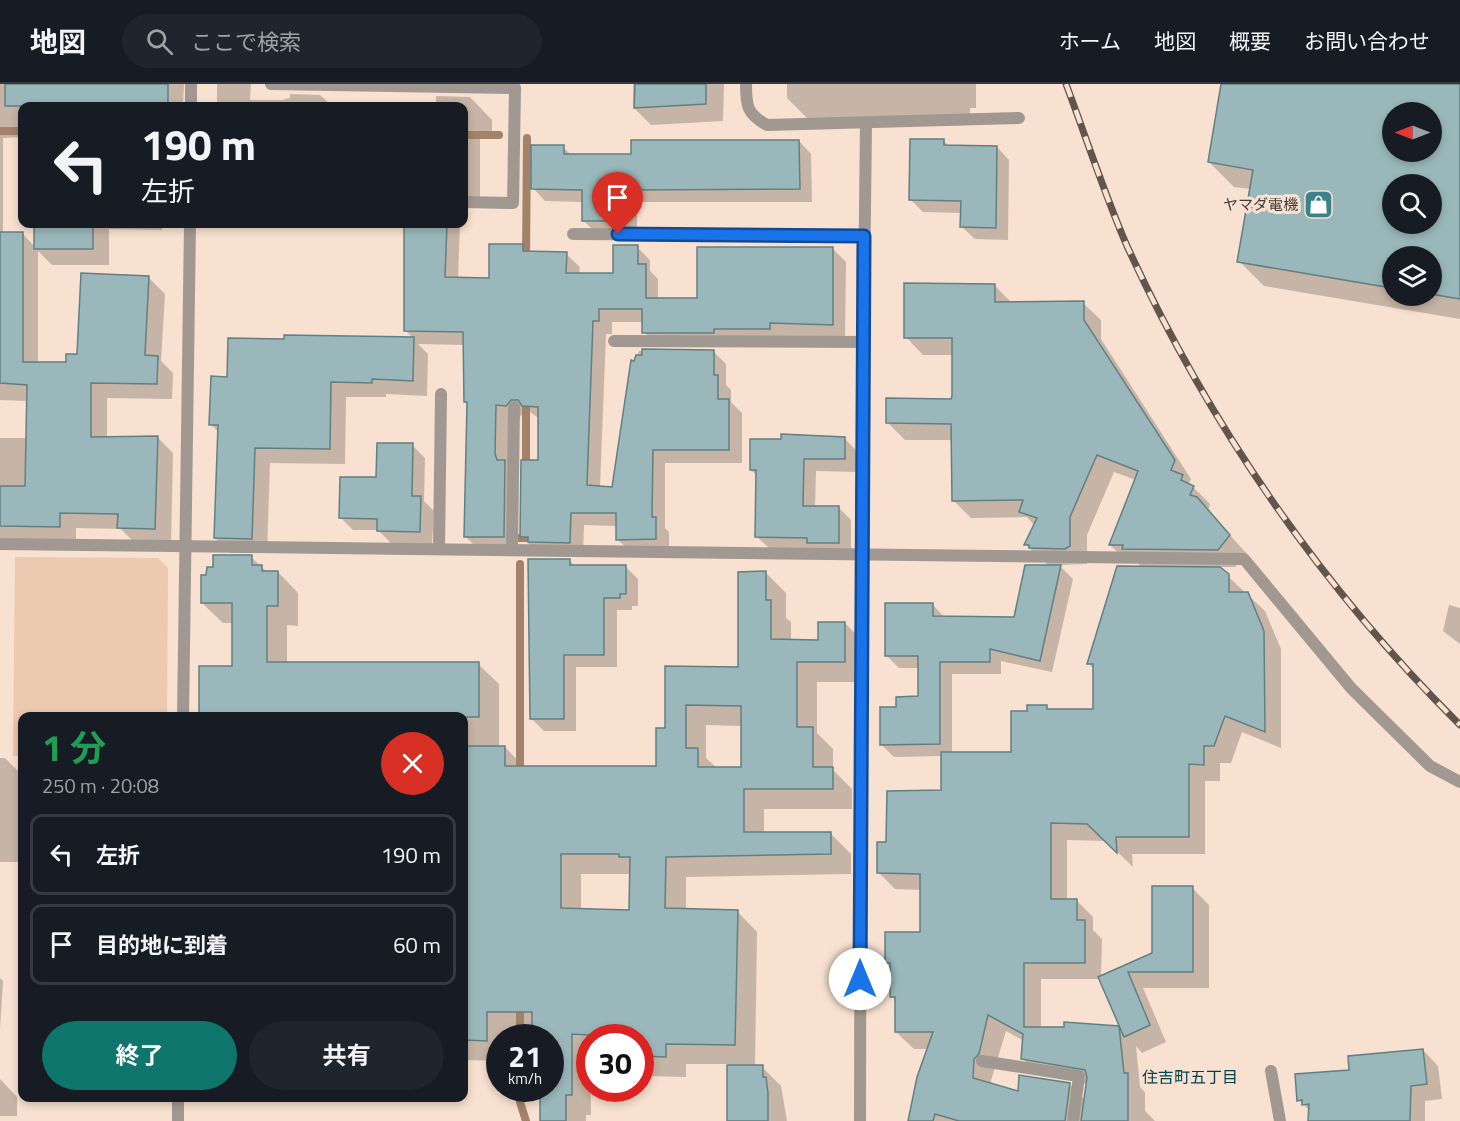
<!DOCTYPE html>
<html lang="ja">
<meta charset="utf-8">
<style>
:root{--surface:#171b24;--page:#20242c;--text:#f1f3f6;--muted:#9ea1a6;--line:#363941;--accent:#0f766e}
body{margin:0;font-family:"Titillium Web","Noto Sans JP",sans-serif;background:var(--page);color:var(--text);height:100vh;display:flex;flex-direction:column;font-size:22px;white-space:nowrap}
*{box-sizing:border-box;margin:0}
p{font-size:20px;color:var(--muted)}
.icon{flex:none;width:33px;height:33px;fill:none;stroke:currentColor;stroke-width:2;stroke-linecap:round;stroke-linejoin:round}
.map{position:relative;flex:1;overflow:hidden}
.details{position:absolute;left:18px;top:628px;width:450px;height:390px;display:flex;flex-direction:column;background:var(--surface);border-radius:12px;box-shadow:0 3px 9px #0003}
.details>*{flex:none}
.hud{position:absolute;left:18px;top:18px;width:450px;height:126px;border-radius:12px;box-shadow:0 3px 9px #0003;background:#171b24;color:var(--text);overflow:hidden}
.needle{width:39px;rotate:270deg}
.buttons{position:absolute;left:1382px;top:18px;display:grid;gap:12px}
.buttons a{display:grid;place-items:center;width:60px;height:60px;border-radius:50%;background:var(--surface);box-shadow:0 3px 9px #0003;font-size:30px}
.speed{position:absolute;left:486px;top:940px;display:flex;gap:12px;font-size:30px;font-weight:700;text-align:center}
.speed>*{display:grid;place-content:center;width:78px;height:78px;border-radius:50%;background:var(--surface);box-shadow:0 3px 9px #0003;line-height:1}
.speed small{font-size:15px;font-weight:400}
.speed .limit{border:9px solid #d22;background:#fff;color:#111}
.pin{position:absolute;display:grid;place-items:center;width:51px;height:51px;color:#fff;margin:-62px -26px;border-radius:50% 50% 50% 0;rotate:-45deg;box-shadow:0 0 6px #0007}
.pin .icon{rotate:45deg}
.me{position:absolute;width:66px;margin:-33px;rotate:0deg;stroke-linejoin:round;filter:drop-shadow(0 0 4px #0008)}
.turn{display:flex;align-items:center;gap:21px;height:126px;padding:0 24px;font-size:27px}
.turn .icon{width:78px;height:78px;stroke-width:2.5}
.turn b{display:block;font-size:42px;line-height:51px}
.round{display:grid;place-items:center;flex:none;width:63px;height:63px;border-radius:32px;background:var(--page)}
.head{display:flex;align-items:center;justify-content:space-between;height:102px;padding:0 24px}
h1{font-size:36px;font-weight:700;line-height:45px;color:#1e9e55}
.action{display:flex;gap:12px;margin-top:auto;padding:12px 24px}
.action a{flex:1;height:69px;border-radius:36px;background:var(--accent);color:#fff;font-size:24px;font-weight:700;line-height:69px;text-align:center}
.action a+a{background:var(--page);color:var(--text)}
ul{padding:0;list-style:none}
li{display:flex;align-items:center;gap:18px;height:81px;margin:0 12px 9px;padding:0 12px;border:3px solid var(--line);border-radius:12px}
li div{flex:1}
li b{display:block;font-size:22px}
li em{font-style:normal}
header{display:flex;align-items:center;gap:36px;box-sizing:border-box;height:84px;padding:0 30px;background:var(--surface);border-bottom:2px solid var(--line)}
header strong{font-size:28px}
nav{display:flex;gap:33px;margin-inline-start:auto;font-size:21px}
.search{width:420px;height:54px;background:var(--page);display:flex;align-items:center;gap:15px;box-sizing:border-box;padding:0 21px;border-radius:33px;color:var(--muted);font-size:22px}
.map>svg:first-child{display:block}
</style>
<header>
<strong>地図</strong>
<div class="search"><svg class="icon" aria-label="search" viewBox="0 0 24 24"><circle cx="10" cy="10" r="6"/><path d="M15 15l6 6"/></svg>ここで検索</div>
<nav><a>ホーム</a><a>地図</a><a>概要</a><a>お問い合わせ</a></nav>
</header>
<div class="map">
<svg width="1460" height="1037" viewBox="0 0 1460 1037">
<rect width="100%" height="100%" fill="#f8e1d0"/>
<!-- green -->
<path fill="#ecc9af" d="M15,473L158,474L168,484L167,633H22V672H13Z"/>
<!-- shadow -->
<g fill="#0003" fill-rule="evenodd">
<path d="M0,0H184L183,22H22V53L3,54V149H22L35,163V140H162V146L109,145V181H52L38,167V279H68L78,271L149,194L165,210L161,277L173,289L172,315L107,314V354L157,353L173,369L171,461L135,459L121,445L76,444V459L0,456V354H27L28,317L0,316Z"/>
<path d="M217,0H251L250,16H282L290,14V10L320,11L332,22H217Z"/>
<path d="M633,0H724L723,37L651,41L633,23Z"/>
<path d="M787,0H976V24H970V30L812,39L787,14Z"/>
<path d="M1222,0H1460V235L1264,202L1239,177L1251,105L1234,103L1209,78ZM1392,28H1431V68H1392ZM1392,100H1431V140H1392ZM1392,172H1431V212H1392Z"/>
<path d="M436,12L470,13L492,36V55H480V113H464V22H378V20L436,19Z"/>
<path d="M799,57L811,70L812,118H637V149H596L584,137V118L545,117L533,104L563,63L571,71H632Z"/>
<path d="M944,57L949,62L997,63L1009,76L1008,156L975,155L962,143V129L923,128L910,115Z"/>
<path d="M407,140H460L458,195L491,196L522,161L529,168L566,170L580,183L579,190H614L637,163L650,176V187L658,195V215H698L833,165L846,178L845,253L782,252V257L657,262L644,248V238H612V250H606L600,403L614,405L635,278L639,267H713L726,280V301L731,306V318L742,329V379H665V444L669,448V468H631L617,455V442L584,441L583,471L535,466L522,453L539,378L540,335L530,328H524L519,334L517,466H479L466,453L468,320L466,317L465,261L418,260L428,270L427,312L386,310V313H346L345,380L270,379L267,469H230L215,454L219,349L211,340L229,294L286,257L414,255L406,247Z"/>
<path d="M994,201L1012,219H1083L1101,236V255L1191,395L1189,399L1210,420L1208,427L1247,470L1235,483H1218L1265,527L1281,565V664L1242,648L1231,679H1220V697H1205V770H1132L1133,783L1106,757L1067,756V816H1076L1093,833V846L1102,855L1101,893L1154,870L1192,804L1209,821V904H1143L1166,958L1142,969L1136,962L1140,1003L1145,1008V1027L1155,1037H910L929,965H914L896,948V917L892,913V884L886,878L921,850V806L895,805L878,788L887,760L942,708V672L894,673L882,661L898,624L919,613V584H899L887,572L933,521L945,534H1015L1049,482L1026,461L1035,442L1027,433L971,434L953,416V356H905L887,338L952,316L953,271H923L906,253ZM1114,388L1136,396L1110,461L1128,478H1137L1142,484L1089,580L1094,585V626H1050L1046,623L1028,628L1013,669H952V590H1001V577L1052,588L1073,495L1059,481L1087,480V451ZM1041,895H1100L1124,949L1118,943L1041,944ZM1006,947L1024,957L1022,974L1040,991L1088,1000L1085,1016L1069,1000L1020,1008L990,1000Z"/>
<path d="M844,354L857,367V388L816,387L815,423H838L851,436V471L770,465L757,453V392L751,386Z"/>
<path d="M412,361L425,374L424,417L434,427L432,460L391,459L378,446H353L340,433Z"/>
<path d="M251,473L267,488H278L298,509V542L287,541V579L478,580L499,600V663H505L525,684H658L666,646V584L739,585L766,489L786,509V534L791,538V557H819L845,539L865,560V598H817V649L833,665V686L852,705V725H764V750H831L851,770V790L686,793V826L737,827L757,848L755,983H762L781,1002L787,1037H728V980H686V993L644,992L640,988V954H590L591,1031H586V1037H541V1005H550V954H534V948H507V954H500V977L464,976V898H468V854H464V633H201L234,584V539H223L202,519L208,492ZM706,641L742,642V684H717L706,674ZM581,790H631V827L581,826Z"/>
<path d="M570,477L576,483L625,482L638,495V522H632V526H617V583H576V647H544L531,634Z"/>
<path d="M1449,521L1460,524V560L1443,547Z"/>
<path d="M0,674H5L22,691V778H0Z"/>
<path d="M0,894L3,897L0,945Z"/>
<path d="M1423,966L1438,982L1442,1015L1425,1017V1037H1310V1027L1299,1016L1351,988Z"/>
<path d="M0,995L17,1013V1032H0Z"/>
</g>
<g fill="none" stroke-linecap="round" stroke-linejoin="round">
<!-- stream -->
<g stroke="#a48269" stroke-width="8">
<path d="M0,47H22"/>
<path d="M464,51H499"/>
<path d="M526,177L527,54"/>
<path d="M526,387V313"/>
<path d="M520,454H526V442"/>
<path d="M520,480V693"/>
<path d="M520,918V954"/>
<path d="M520,1005V1018L526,1037"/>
</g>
</g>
<!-- building -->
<g fill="#9ab8bb" stroke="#627f82" stroke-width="1.5" fill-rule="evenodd">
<rect x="5" y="0" width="163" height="22"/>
<path d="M635,0H706V20L634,24Z"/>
<path d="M1221,0H1460V215L1431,210V172H1392V204L1237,178L1253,86L1208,78ZM1392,28H1431V68H1392ZM1392,100H1431V140H1392Z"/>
<path d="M910,55H944V61L997,62L996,144L960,143L961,117L909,116Z"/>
<path d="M631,56H799L800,105L625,106V137H582V106L531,105V61H564V70H631Z"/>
<rect x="34" y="140" width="59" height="25"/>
<path d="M404,140H447L445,193L489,194V160H523V167L567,168L566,189H613V161H638V180H646V214H697V163H833V241L770,239V245H714V249H642V225H599V237H593L587,401L612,403L631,276L634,277L636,271H642V265L714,266V291H718V315H729V366H653L652,433H656V455L616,456V429H571L570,459L528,458V453H520L521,376H538V323L522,322L518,316H511L506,322L496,321L495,370L497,376H505L504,453H464L467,318H464L463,248L404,247Z"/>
<path d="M0,148H23V278H66V270H77L81,189L149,192L145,271L158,272L157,300L91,299V353L158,352L155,445L117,444L118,430L60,429V443L0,442V402H25L27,301L0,299Z"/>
<path d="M904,199L995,200V218L1084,217V236L1175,376L1171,386L1183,391L1181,396L1194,402L1190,411L1197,413L1230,451L1218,466L1122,465L1123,461H1109L1138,387L1097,371L1070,433V462L1065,465L1029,464V461H1024L1037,434L1019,428L1023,416L952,417L951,340L886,339V314L951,315L952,312V254H904Z"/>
<path d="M284,251L414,253L413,297L372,295V299L331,298L330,365L255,364L252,455L214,454L218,341H209L211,292L227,293L228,254L284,255Z"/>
<path d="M781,350L845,353V375H804L803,422H839V459H807V454L755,453L756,386H750V355H781Z"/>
<path d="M377,359H413L412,412H421L420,448L377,447V435L339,434L340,393H376Z"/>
<path d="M213,471H252V481H262V487H278V522H267V578H479V633H199V582H232V519H201V491H206L207,483H213Z"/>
<path d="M528,475H570V481H626V510H620V514H604V571H564V635H530Z"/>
<path d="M1025,481H1061L1040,577L990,565V578H940V660L880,661V623H896V613L918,612V572H885V519H933V532L1014,533Z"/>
<path d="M1117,482L1220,483L1229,490V508H1248L1264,547L1265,648L1225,632L1214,662H1204V681L1189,680V753H1116L1117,769L1087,740L1051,739V815H1077V836H1085V879H1024V943H1064V938L1119,942L1124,989H1128V1037H1081L1087,993L1085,986L1021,975L1023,950L988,931L979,970L974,975L973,994L1018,1007L1019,991L1070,999L1065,1037H959L935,1030L933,1037H908L917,993L933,948H895V913H890V879H885V848H920V790L877,789V758H886L887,707L941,706V668H1011V627H1027V621H1047V625H1093V580H1087Z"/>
<path d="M766,487V516H771V555L818,556V538H845V578H797V643H813V683H833V705H744V748H831V770L666,773L665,824L738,826L735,961L666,960V973L640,972V954L572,950V1011H566V1037H540V1005H550V954H532V928H487V957L464,956V906H466L464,662H505V682H656V644H665V582L738,583V488ZM686,621L741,622V683H698V664H686ZM561,770H619V773H630L629,826L561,824Z"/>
<path d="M1152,802H1193V888H1128L1150,941L1124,953L1098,893L1152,869Z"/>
<path d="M1423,965L1427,1000L1411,1002L1410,1037H1308L1309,1020L1302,1021V1016L1297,1017L1295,990L1349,986L1348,972Z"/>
<path d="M727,981H763V993H766L768,1009V1037H727Z"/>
</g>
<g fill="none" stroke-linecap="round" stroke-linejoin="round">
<!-- minor -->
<g stroke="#a19891" stroke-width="12">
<path d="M271,0L515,4L513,119L464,118"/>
<path d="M746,0C746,22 747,30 767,41L1019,34"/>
<path d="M191,22V0"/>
<path d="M573,150L864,152"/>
<path d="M614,257L864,258"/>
<path d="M0,460L1244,475L1351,604L1430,682L1460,698"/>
<path d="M512,464L514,323"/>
<path d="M439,465L441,310"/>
<path d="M183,633L190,140"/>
<path d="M982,977L1079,992L1073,1037"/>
<path d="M1271,987L1280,1037"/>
<path d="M178,1037V1014"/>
<path d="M860,1037L861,470L866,39"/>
</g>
<defs>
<path id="rail" d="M1066,0C1086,53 1104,109 1127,162C1208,339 1321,503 1460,641"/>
</defs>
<!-- rail casing -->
<use href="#rail" stroke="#61564e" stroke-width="7"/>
<!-- rail -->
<use href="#rail" stroke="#f8e1d0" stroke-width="4.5" stroke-dasharray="14" stroke-linecap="butt"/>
</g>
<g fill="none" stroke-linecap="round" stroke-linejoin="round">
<defs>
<path id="route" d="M618,150L864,152L860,895"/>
</defs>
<!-- route casing -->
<use href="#route" stroke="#114b97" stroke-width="15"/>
<!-- route -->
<use href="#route" stroke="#1a73e8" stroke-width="10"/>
</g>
<!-- icons -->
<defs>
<symbol id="shop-square" viewBox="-11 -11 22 22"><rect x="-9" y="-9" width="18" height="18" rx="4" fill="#3b838a" stroke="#f8e1d0"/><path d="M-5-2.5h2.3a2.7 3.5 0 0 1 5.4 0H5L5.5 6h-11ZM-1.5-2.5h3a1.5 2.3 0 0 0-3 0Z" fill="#fff"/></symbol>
</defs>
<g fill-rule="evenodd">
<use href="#shop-square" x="1302" y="104" width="33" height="33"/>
</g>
<g text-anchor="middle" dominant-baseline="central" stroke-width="6" stroke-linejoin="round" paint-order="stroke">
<!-- poi labels -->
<g font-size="15" fill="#433a34" stroke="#f8e1d0" text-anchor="end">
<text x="1298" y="120">ヤマダ電機</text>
</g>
<!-- neighbourhood labels -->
<g font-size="16" fill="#004348" stroke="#f8e1d0">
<text x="1190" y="993">住吉町五丁目</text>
</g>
</g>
</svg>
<div class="buttons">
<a><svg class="needle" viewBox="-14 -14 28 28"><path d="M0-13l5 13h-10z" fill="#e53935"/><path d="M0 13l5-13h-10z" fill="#9ea1a6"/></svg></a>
<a><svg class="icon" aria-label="search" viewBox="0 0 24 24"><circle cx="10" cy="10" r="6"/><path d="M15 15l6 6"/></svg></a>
<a><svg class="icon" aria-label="layers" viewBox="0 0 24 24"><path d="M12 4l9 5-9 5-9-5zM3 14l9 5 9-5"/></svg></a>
</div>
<div class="speed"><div>21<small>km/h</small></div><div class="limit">30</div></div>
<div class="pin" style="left:618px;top:150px;background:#d93025"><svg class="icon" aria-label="arrive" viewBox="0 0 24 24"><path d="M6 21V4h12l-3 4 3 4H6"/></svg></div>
<svg class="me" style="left:860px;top:895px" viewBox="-20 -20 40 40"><circle r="19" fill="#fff"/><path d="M0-13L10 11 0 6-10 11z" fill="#1a73e8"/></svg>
<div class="hud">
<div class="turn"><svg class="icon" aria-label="left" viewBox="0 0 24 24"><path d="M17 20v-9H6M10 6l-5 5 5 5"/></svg><div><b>190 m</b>左折</div></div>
</div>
<section class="details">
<div class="head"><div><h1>1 分</h1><p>250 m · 20:08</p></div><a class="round" style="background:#d93025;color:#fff"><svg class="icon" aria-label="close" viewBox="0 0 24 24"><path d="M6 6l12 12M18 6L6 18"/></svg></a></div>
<ul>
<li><svg class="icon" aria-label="left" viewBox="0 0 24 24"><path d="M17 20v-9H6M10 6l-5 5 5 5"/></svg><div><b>左折</b></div><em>190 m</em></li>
<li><svg class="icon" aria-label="arrive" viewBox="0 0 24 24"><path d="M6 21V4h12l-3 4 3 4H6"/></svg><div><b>目的地に到着</b></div><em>60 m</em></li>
</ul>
<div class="action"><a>終了</a><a>共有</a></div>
</section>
</div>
